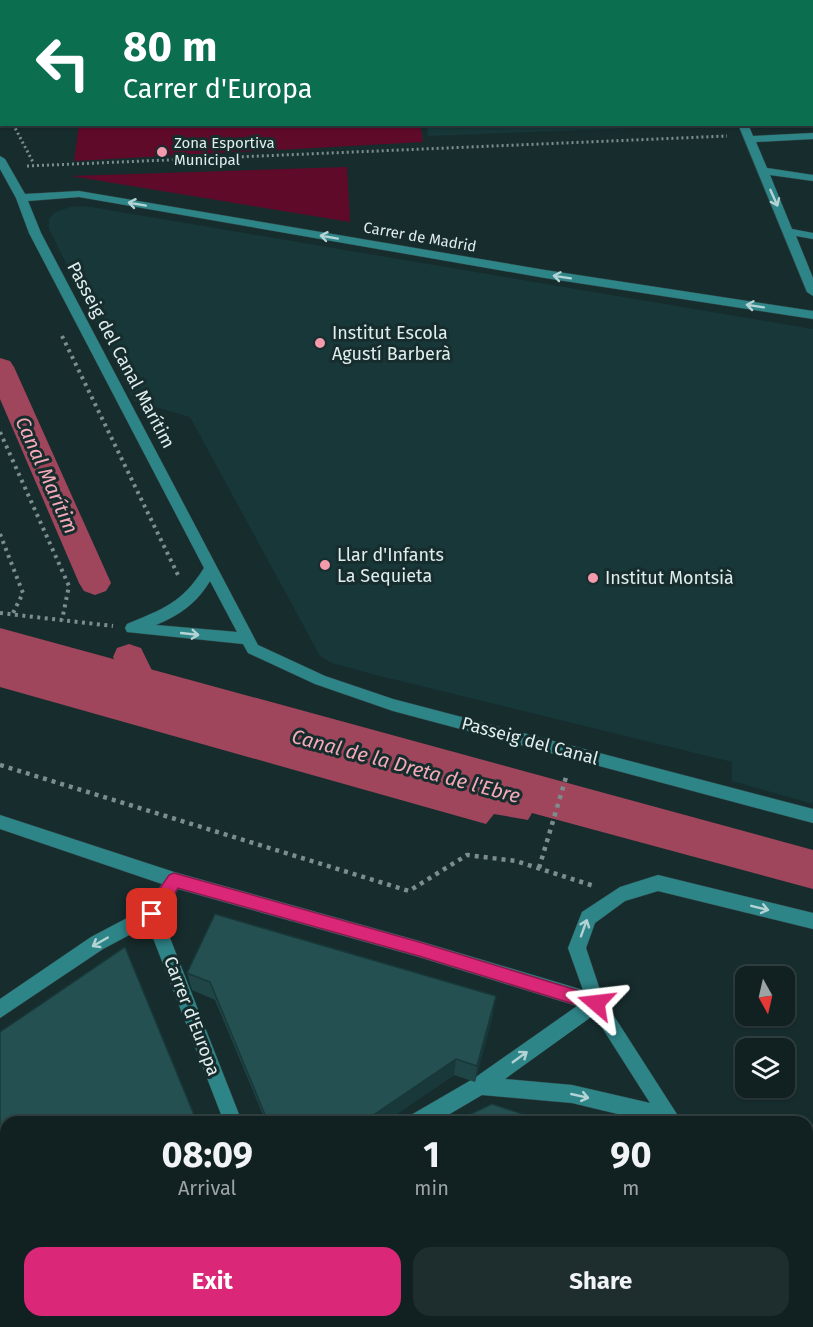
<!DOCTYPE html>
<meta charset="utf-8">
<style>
:root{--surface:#112122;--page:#1e2e2f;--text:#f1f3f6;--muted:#9ca3a5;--line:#303e40;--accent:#db2777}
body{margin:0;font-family:"Fira Sans",sans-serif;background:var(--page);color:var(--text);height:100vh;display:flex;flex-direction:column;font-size:22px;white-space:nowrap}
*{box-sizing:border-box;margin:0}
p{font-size:20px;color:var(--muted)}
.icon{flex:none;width:33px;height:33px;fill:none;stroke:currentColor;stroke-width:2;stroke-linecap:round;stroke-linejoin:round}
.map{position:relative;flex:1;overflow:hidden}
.drawer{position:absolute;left:0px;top:1116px;width:813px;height:212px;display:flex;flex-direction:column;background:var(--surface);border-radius:18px 18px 0 0;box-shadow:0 2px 4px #0004,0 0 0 2px var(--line)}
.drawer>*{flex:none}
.top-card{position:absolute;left:0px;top:0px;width:813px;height:126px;box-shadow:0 2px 4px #0004,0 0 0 2px var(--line);background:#0b6e4f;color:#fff;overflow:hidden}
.needle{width:39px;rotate:172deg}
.controls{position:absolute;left:735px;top:966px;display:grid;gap:12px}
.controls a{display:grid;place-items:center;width:60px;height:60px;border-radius:12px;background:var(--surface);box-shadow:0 2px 4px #0004,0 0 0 2px var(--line);font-size:30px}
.pin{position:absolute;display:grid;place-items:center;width:51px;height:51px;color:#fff;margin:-26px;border-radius:12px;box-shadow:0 3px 9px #0006}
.me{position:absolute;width:66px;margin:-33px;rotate:287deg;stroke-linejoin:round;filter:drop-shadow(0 0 4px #0008)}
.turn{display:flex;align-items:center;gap:21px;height:126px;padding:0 24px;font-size:27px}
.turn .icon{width:78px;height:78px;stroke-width:2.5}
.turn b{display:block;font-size:42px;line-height:51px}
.eta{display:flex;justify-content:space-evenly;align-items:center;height:102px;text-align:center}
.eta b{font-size:36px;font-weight:700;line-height:42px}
.button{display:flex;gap:12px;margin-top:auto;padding:12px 24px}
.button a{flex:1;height:69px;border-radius:18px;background:var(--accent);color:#fff;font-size:24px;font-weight:700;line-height:69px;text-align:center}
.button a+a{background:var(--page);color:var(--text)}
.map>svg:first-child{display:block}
</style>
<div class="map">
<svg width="813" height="1327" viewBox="0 0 813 1327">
<rect width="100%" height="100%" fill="#172c2d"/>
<!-- built -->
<g fill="#173738">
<path d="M712,125L428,136L427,125V124Z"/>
<path d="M85,206L813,329V804L732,781V762L372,674L332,663L320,656L190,417L134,401L49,229V219L55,212L70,207Z"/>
</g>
<!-- green -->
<g fill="#5f0a29">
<rect x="95" y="0" width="303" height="1"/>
<path d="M79,125H420L423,142L74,161Z"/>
<path d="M347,167L350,222L71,176Z"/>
</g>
<!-- water -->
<path fill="#9f465c" d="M0,628L813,850V889L532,813L528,820L494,814L486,824L0,687Z"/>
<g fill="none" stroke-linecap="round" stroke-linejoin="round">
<!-- canal -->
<g fill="#9f465c" fill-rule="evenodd">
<path d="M0,358L10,361L14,367L111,583L106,591L95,595L84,591L79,583L0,399Z"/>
<path d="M129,644L141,648L164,695L159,705L147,709L135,705L113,657L117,648Z"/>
</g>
<defs>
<g id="minor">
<path d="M689,0H699V2H690Z"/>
<path d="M738,124H748L753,136L813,133V139L756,142L767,168L813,175V181L770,175L792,229L813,233V239L796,236L813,278V296L807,292Z"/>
<path d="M0,156L5,159L25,194L79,191L545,270L813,311V319L545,278L79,197L28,201L41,233L258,645L325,676L393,699L813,809V823L393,711L315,684L248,653L243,644L127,632L125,628L127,624C163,609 182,603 204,568L29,233L16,198L0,169ZM210,581L237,632L156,625C180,615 197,603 210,581Z"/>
<path d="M0,815L174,872L419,941L583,990L568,948L582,912L620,887L658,875L813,913V929L658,891L625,901L595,923L586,948L603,999L682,1122H651L572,1103L482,1095L436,1122H409L411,1115L473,1079L577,1006L419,957L178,889L161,915L242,1122H224L148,925L103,949L0,1018V999L91,937L146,908L162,884L0,829ZM594,1015L650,1103L572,1085L505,1079Z"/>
<path d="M0,1167L6,1170V1200L0,1197Z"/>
<path d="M807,1317L811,1327H790L788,1322H807Z"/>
<path d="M54,1322H74L76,1327H56Z"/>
<path d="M91,1322H117L115,1327H89Z"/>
<path d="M303,1322H323L325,1327H305Z"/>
<path d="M511,1322H536L534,1327H509Z"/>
</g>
</defs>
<!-- minor casing -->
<use href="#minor" stroke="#334748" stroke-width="1"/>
<!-- path-far2 -->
<g stroke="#7c8d8e" stroke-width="3" stroke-dasharray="2 3" stroke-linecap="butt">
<path d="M0,100L2,103"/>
<path d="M13,124L34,164"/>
<path d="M27,166L727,136"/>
</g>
<!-- path-far1 -->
<g stroke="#7c8d8e" stroke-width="4" stroke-dasharray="3 4.5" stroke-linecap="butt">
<path d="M62,336L178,575"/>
<path d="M0,432L69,586L62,620"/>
<path d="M0,534L23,593L12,615"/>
<path d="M0,613L113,626"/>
</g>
<!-- path -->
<g stroke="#7c8d8e" stroke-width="4.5" stroke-dasharray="4 5" stroke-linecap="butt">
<path d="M0,765L409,891L467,855L516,861L594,886"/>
<path d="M539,868L567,774"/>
</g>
<!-- minor -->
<use href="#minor" fill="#2e8588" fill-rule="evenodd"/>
</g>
<!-- wall -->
<path fill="#1f4546" d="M187,973L493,1014L475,1082L454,1075L385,1122H266L215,1000L192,990Z"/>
<!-- shaded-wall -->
<g fill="#193839">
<path d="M496,996L493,1014L475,1082L477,1066Z"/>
<path d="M456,1059L454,1075L385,1122H363Z"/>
<path d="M0,1250L6,1265V1283L0,1268Z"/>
<path d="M22,1322H30L32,1327H24Z"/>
</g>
<!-- building -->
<g fill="#245051" stroke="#193839" stroke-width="1.5">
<path d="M215,914L496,996L477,1066L456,1059L363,1122H268L210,982L187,973Z"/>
<path d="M125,947L197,1122H6V1148L0,1135V1032Z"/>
<path d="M492,1104L547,1122H454Z"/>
<path d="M0,1268L6,1283V1322H22L24,1327H0Z"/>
<path d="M163,1322H275L277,1327H156Z"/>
<path d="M598,1322H785L788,1327H591Z"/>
</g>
<!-- one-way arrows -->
<defs><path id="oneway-shaft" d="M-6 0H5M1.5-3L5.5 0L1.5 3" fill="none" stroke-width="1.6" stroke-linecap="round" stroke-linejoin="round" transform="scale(1.5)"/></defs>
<g stroke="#b4d3d4">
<use href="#oneway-shaft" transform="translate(774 198) rotate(66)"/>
<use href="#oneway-shaft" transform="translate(137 204) rotate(-170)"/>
<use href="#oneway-shaft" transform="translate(329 237) rotate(-170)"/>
<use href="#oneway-shaft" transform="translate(562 277) rotate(-171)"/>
<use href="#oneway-shaft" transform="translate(755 306) rotate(-171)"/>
<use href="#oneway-shaft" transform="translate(190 634) rotate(6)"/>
<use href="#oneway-shaft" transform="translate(760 908) rotate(14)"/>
<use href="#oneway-shaft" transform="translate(584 928) rotate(-70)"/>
<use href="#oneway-shaft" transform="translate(100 942) rotate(150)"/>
<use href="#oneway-shaft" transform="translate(520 1057) rotate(-36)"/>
<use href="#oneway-shaft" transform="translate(580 1096) rotate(13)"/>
</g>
<!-- route -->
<path fill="#db2777" stroke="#8e194d" stroke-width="1.5" d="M174,873L419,942L596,996L601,998L604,1003L601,1009L596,1011L419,956L178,888L157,919L152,921L146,919L144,914L146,909L169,875Z"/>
<!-- markers -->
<g fill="#f39aac" stroke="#172c2d" stroke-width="2">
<circle cx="162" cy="152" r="6"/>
<circle cx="320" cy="343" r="6"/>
<circle cx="325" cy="565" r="6"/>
<circle cx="593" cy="578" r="6"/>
</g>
<g text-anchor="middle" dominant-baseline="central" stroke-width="6" stroke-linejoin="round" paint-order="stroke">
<!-- far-poi labels -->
<g font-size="15" fill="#e0eded" stroke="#172c2d" text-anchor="start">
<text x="174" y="143">Zona Esportiva<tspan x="174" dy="17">Municipal</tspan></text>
</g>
<!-- far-street labels -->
<g font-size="15" fill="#e0eded" stroke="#172c2d">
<text transform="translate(420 237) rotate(10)">Carrer de Madrid</text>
</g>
<!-- poi labels -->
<g font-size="18" fill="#e0eded" stroke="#172c2d" text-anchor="start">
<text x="332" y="333">Institut Escola<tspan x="332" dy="21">Agustí Barberà</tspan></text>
<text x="337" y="555">Llar d'Infants<tspan x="337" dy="21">La Sequieta</tspan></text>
<text x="605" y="578">Institut Montsià</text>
</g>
<!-- street labels -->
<g font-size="18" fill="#e0eded" stroke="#172c2d">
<text transform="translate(121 355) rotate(62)">Passeig del Canal Marítim</text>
<text transform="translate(530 741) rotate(15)">Passeig del Canal</text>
<text transform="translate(192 1016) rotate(69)">Carrer d'Europa</text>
</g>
<!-- water labels -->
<g font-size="20" font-style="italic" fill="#f4a9b7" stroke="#172c2d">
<text transform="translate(47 475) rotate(66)">Canal Marítim</text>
<text transform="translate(406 766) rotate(15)">Canal de la Dreta de l'Ebre</text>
</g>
</g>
</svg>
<div class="controls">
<a><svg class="needle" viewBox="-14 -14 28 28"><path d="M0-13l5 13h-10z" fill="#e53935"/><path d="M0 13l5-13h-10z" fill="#9ca3a5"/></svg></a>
<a><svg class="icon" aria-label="layers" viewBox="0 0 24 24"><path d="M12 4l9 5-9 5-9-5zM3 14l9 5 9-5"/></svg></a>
</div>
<div class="pin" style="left:152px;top:914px;background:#d93025"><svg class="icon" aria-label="arrive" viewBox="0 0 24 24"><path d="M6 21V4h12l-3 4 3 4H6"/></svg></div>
<svg class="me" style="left:596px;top:1003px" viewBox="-20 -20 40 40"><path d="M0-17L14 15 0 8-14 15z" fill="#db2777" stroke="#fff" stroke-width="4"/></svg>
<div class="top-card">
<div class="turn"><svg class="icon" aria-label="left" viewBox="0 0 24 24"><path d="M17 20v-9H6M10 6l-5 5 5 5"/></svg><div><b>80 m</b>Carrer d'Europa</div></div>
</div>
<section class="drawer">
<div class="eta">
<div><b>08:09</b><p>Arrival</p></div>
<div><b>1</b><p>min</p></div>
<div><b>90</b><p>m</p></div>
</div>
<div class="button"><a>Exit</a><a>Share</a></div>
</section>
</div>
